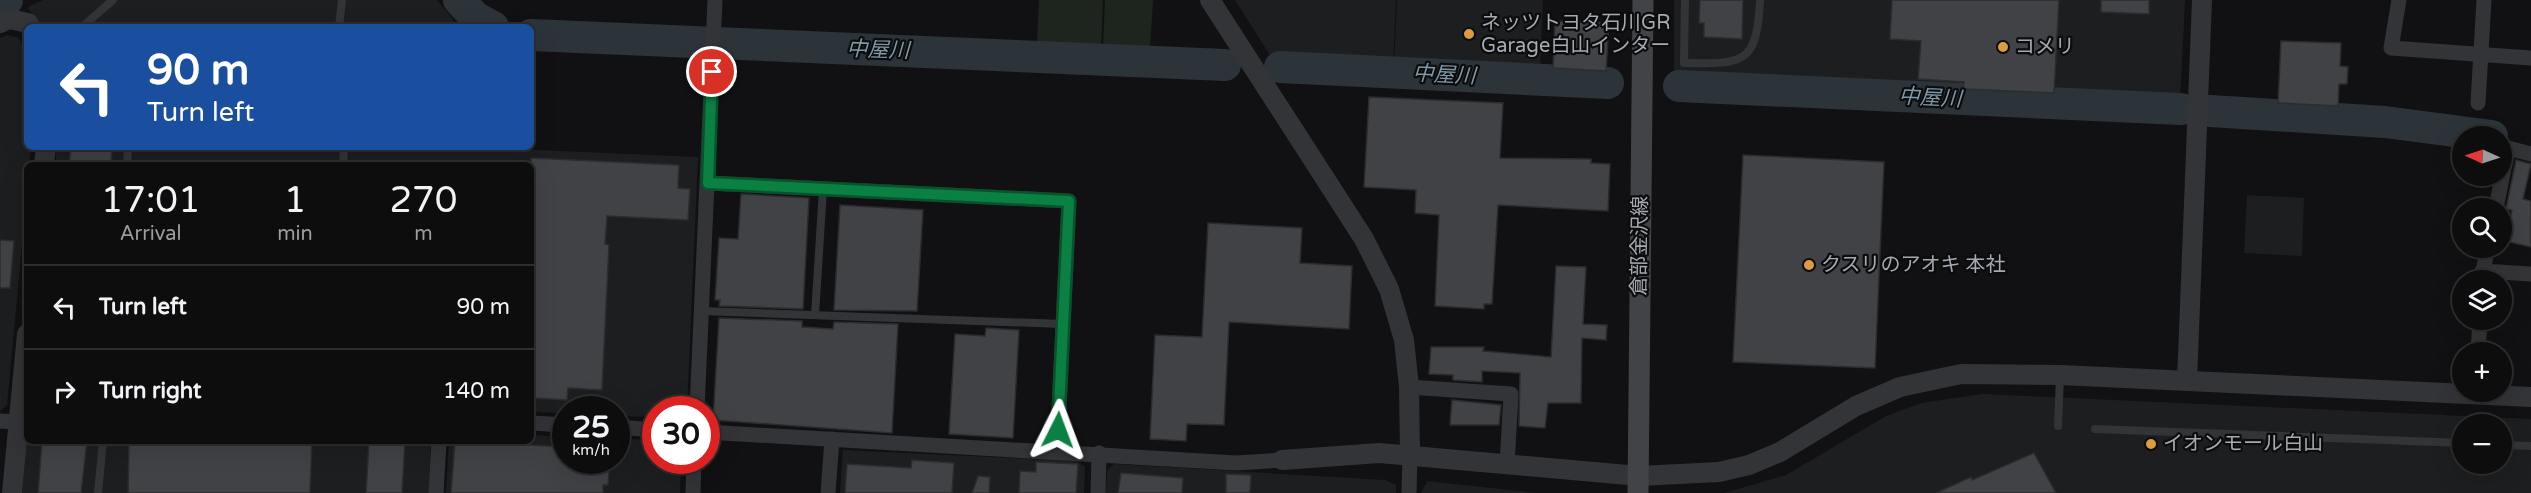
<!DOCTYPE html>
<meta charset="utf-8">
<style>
:root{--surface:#0d0d0e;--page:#1b1b1c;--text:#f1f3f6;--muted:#9a9c9e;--line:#2d2d2e}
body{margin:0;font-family:"Varela Round","Noto Sans JP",sans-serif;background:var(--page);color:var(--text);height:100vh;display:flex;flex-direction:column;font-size:22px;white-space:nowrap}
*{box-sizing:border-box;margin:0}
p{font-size:20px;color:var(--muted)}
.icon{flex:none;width:33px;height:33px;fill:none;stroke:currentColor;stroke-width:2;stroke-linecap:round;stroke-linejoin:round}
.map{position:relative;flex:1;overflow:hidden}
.panel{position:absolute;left:24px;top:162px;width:510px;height:282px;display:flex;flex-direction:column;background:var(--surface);border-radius:9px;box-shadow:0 6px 24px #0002,0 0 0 2px var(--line)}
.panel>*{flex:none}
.banner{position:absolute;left:24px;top:24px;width:510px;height:126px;border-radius:9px;box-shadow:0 6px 24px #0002,0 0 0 2px var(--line);background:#1a4fa0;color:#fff;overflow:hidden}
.needle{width:39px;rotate:273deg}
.controls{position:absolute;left:2452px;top:126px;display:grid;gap:12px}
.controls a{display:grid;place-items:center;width:60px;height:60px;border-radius:50%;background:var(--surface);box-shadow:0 6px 24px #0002,0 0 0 2px var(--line);font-size:30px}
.speed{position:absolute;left:552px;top:396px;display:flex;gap:12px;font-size:30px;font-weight:700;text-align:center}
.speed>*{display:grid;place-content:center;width:78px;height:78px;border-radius:50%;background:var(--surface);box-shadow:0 6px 24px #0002,0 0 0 2px var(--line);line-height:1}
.speed small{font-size:15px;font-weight:400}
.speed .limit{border:9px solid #d22;background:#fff;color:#111}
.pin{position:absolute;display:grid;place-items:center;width:51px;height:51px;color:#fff;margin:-26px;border:3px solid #fff;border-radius:50%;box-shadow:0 2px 6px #0007}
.me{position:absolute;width:66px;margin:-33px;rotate:3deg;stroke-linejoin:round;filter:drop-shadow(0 0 4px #0008)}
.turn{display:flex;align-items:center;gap:21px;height:126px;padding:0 24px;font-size:27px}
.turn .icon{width:78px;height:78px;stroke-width:2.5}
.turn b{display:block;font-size:42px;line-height:51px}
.eta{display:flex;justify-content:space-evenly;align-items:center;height:102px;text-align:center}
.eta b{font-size:36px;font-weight:600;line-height:42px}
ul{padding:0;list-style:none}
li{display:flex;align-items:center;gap:18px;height:84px;padding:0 24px;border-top:2px solid var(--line)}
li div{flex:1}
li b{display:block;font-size:22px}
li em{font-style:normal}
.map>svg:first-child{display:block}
</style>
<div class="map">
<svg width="2531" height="493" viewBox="0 0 2531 493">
<rect width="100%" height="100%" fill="#111113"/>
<!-- built -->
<g fill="#1d1e1f" fill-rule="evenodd">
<path d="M43,0H437L459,27H39L28,7Z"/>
<path d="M1235,0H1396L1393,67L1273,60Z"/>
<path d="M1397,0H1543L1540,72L1394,67Z"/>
<path d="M1674,0H2185L2180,103L2159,99L1674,75Z"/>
<path d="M7,35L19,38L27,55V147H31L29,165H27V191L7,405L0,411V38Z"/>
<path d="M57,147H469L698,157L687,409L656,410L655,417L617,416L616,410H566L565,413L531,412V165H55Z"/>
<path d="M2247,195L2304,198L2302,256L2244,253Z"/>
<path d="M1982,394L2531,419V493H1724L1786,475L1886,416L1921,403ZM2463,424H2502V464H2463Z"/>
<path d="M531,435L565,437L566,460H616L617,439L655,440L656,460L681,461L680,493H446L449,441H531Z"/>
<path d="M27,441H431L429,493H22Z"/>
<path d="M843,450L1077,461L1085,467L1084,493H840Z"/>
<path d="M1114,464L1385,480L1396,485V493H1106L1107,471Z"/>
<path d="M1427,481L1537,493H1421Z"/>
</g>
<!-- green -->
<g fill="#1e251f">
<path d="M1039,0H1103L1101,47L1037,44Z"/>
<path d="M1105,0H1153L1150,50L1103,47Z"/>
</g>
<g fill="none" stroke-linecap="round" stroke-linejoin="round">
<!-- river -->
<g stroke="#2c343a" stroke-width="32">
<path d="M459,0L476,18L493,27"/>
<path d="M0,3L7,0"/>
<path d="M531,35L1225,65"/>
<path d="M1280,67L1608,83"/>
<path d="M1679,86L2181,109"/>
<path d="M2210,111L2385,122L2492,136"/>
</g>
</g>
<!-- building -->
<g fill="#404245" stroke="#2c2c2e" stroke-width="1.5">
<path d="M1700,0H1743L1742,39L1704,37V23H1699Z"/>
<path d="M1892,0H2059L2054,93L1963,89L1964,82L1918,79L1921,41L1890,39Z"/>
<path d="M2101,0H2149V14L2101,12Z"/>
<path d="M1555,21L1609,23L1606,71L1553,68Z"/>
<path d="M2281,41L2341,43L2340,66L2348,67L2347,84H2339L2338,106L2278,103Z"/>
<path d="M1369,97L1503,103L1500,158L1591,159V163L1610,164L1608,211L1498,205L1492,304H1484V309L1435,306L1439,215L1415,213L1416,190L1364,187Z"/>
<path d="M71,147H112L111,165H69Z"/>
<path d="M1743,155L1884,162L1875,368L1733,362Z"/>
<path d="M531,158L679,165L678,188L690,189L688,220L607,216L605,244L609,245L602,390L568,388L567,400L531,398Z"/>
<path d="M2516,160L2531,164L2523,199L2531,201V247L2505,241L2512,210L2506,209Z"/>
<path d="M741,194L809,198L803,309L719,306L720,300H715L719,238L738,239Z"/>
<path d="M840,205L923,210L917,311L834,310Z"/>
<path d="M1208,223L1302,228L1300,263L1352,266L1349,329L1229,322L1224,425L1187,424L1186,441L1150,439L1155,335L1202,337Z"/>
<path d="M0,240L14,241L10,288H0Z"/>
<path d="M1556,266L1586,267L1583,324L1607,325L1606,340L1582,338L1581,403H1548L1545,428L1519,426L1520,373L1482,371V382L1453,380V375L1429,374L1431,347H1484L1483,351L1551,357Z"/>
<path d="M719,318L802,321V327L833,329L834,322L898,324L892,433L713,420Z"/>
<path d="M986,328L1019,330L1013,438L949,434L955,334L985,336Z"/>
<path d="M1452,400L1501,405L1499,425H1450Z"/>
<path d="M42,441H87L81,493H38Z"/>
<path d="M129,441H312L310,493H128Z"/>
<path d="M369,441H405L402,493H366Z"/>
<path d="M455,441L566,447V460H610L608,485H603V493H451Z"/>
<path d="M2034,453L2056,493H1936L1971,477L1972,480Z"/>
<path d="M912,460L954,463L952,493H845L847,464L911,468Z"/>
<path d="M1036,462L1078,464L1076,493H1019L1020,471L1036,472Z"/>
<path d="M1121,473L1183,478L1182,493H1118Z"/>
<path d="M1226,474L1251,475L1250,493H1226Z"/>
<path d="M978,476L990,477L989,493H972Z"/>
</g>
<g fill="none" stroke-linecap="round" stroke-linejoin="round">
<!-- service -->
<g stroke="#333437" stroke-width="8">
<path d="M1685,0L1684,63C1743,64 1757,65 1760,0"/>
<path d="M82,27L113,0"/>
<path d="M339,27L342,0"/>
<path d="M127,165L128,147"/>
<path d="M343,165L344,147"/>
<path d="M702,311L1063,324"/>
<path d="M815,315L823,189"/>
<path d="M2058,426L2060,376"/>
<path d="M2095,429L2463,443"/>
<path d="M2502,445L2531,446"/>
<path d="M98,493L103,441"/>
</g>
<!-- minor -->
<g stroke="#333437" stroke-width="15">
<path d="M2399,0L2391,48L2531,58"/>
<path d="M2478,103L2484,0"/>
<path d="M708,183L1069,201L1057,451"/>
<path d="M2496,208L2508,148L2531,154"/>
<path d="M2482,271L2531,274"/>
<path d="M2482,280L2487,248"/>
<path d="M2478,352L2480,320"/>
<path d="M1409,387L1511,394L1507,465"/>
<path d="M697,410L715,0"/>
<path d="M0,421L18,422"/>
<path d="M531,423L566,425"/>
<path d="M616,427L656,430"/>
<path d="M706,432L1236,463L1282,460"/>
<path d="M436,493L439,441"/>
<path d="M693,493L694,460"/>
<path d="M828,493L832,439"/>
<path d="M1098,493L1099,453"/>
<path d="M1409,493L1410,455"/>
</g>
<!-- tertiary -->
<g stroke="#333437" stroke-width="20">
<path d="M1210,0L1364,239L1389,289L1404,340L1409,387L1410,455"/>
<path d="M0,23L9,19L28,23L30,27"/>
<path d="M44,165L46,147"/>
<path d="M2187,381L2202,0"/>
<path d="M1282,460L1379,453L1639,476L1719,472L1749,465L1780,452L1856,406L1900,387L1961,374L2061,375L2531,397"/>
<path d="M12,493L27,334"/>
</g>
<!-- secondary -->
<path stroke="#414347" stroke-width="21" d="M1638,493L1643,0"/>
</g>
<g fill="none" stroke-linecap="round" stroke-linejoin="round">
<defs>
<path id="route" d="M712,72L708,183L1069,201L1058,430"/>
</defs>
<!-- route casing -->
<use href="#route" stroke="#07532c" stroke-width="15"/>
<!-- route -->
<use href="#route" stroke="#0b8043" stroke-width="10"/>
</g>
<!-- markers -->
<g fill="#dc9d40" stroke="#0c0c0d" stroke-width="2">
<circle cx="1469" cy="34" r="6"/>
<circle cx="2003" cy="47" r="6"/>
<circle cx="1809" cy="265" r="6"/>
<circle cx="2151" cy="444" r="6"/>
</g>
<g text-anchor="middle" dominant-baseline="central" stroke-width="4.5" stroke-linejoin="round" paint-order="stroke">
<!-- poi labels -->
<g font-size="20" fill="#a4a9b2" stroke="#0c0c0d" text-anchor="start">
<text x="1481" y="23">ネッツトヨタ石川GR<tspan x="1481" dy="23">Garage白山インター</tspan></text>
<text x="2015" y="47">コメリ</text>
<text x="1821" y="265">クスリのアオキ 本社</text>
<text x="2163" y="444">イオンモール白山</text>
</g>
<!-- street labels -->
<g font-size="20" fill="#a4a9b2" stroke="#0c0c0d">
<text transform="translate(1640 246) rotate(-89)">倉部金沢線</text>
</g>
<!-- water labels -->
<g font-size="21" font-style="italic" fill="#7f98a9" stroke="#0c0c0d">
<text transform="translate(878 50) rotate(2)">中屋川</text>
<text transform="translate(1444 75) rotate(3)">中屋川</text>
<text transform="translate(1930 98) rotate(3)">中屋川</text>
</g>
</g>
</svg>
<div class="controls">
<a><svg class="needle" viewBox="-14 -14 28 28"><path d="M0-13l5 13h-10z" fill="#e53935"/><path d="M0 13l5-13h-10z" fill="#9a9c9e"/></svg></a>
<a><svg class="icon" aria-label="search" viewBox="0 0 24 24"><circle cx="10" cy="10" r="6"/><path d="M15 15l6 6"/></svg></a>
<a><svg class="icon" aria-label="layers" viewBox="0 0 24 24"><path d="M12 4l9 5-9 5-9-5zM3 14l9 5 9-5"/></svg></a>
<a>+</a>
<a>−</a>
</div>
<div class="speed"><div>25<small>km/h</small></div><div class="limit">30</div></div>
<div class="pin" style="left:712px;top:72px;background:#d93025"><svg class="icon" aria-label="arrive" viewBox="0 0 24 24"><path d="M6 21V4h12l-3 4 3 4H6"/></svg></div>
<svg class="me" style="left:1058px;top:430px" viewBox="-20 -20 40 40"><path d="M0-17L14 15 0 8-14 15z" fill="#0b8043" stroke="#fff" stroke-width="4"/></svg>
<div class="banner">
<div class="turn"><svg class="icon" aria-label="left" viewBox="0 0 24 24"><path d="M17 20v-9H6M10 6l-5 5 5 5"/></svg><div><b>90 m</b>Turn left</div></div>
</div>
<section class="panel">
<div class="eta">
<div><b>17:01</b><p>Arrival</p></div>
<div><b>1</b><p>min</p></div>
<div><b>270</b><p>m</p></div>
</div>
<ul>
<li><svg class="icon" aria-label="left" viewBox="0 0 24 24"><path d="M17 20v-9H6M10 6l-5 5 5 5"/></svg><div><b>Turn left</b></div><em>90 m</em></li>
<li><svg class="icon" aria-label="right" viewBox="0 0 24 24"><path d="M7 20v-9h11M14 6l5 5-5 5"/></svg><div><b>Turn right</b></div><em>140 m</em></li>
</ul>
</section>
</div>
